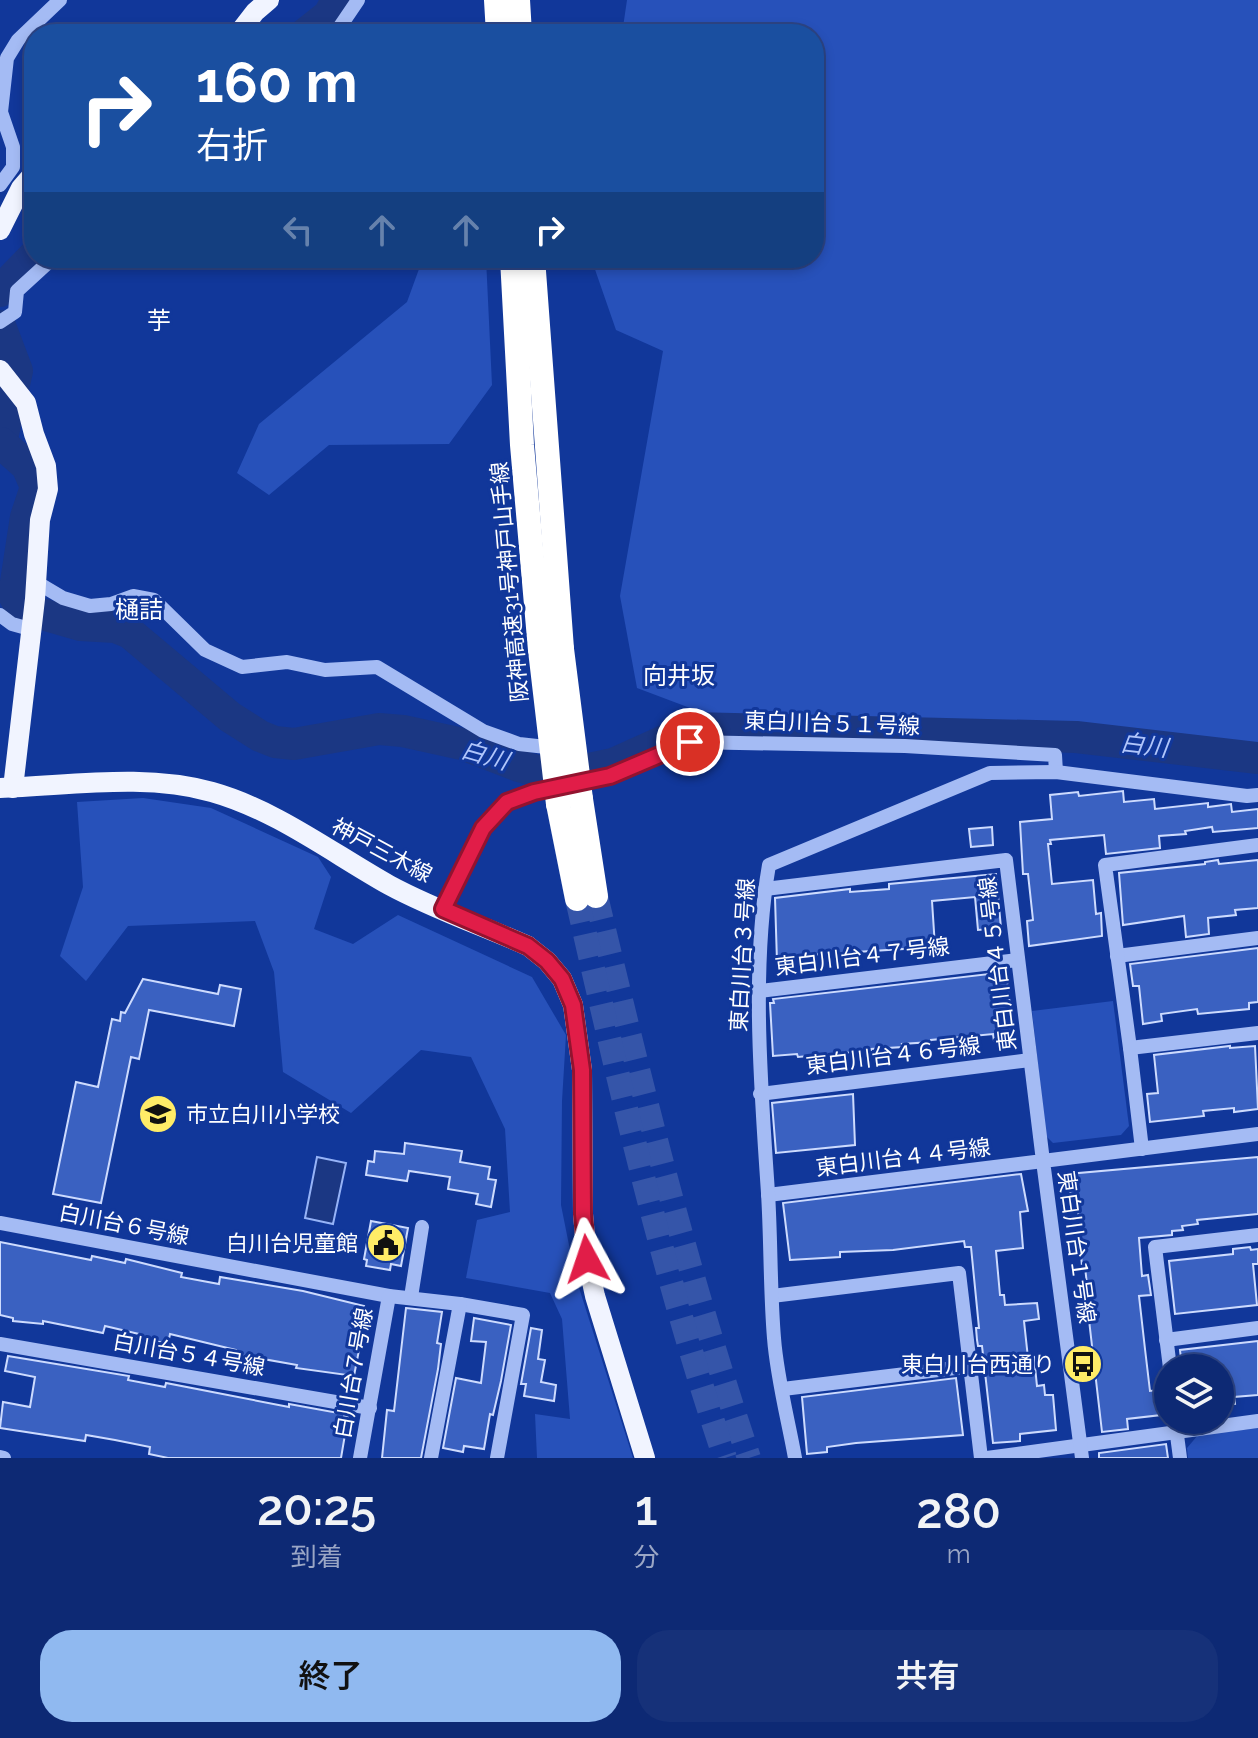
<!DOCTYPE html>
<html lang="ja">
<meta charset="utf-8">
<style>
:root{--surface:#0d2974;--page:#163179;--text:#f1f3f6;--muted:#9aa6c5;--line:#2d4586;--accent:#90b9f0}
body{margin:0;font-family:Raleway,"Noto Sans JP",sans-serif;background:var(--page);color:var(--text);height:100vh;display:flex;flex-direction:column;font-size:30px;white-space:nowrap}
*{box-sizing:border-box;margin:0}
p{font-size:26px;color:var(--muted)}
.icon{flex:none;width:44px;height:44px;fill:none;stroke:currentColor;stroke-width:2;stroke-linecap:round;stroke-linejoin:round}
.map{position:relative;height:1458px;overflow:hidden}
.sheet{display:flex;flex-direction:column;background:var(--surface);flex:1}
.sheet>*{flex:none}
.guide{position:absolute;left:24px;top:24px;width:800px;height:244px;border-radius:32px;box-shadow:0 4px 12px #0003,0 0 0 2px var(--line);background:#1a4fa0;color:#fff;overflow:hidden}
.buttons{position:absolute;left:1154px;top:1354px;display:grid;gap:16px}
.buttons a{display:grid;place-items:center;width:80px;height:80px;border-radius:50%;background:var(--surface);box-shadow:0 4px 12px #0003,0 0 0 2px var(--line);font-size:40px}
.pin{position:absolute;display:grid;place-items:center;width:68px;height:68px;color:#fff;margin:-34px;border:4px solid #fff;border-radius:50%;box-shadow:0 2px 8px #0007}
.me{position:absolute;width:88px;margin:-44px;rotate:355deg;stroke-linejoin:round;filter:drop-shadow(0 0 6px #0008)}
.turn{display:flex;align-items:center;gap:28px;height:168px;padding:0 40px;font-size:36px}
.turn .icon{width:104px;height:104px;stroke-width:2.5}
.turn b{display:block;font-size:56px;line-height:68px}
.lanes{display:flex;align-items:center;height:76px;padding:0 40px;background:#0003;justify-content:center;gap:40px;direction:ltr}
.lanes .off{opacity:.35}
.eta{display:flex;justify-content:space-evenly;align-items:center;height:136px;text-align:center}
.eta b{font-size:48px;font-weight:600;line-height:56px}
.action{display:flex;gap:16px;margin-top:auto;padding:16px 40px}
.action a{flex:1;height:92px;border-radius:32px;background:var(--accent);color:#111;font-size:32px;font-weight:600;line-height:92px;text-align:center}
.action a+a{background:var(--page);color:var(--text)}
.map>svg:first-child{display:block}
</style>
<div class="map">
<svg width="1258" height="1458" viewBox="0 0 1258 1458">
<rect width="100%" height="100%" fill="#11379a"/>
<!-- green -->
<g fill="#2751ba">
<path d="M627,0H1258V751L1243,752L1137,736L1085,724L722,720L637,688L620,596L663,351L616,330L591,258H814V34H622Z"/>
<path d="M423,258H486L492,385L449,444L329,445L269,495L237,473L259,424L407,302Z"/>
<path d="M143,798L211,808L318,857L331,877L314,929L353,944L398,915L532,977L566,1035L562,1101L561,1205L575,1275L633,1458H537L535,1414L570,1419L562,1319L550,1293L466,1278L477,1220L510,1212L505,1129L471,1057L421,1050L351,1113L283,1072L274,972L255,921L128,926L86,981L60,956L83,887L77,802Z"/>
<path d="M1113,1001L1129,1126L1121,1135L1053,1143L1046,1136L1032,1011Z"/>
<path d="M1258,1428V1458H1188L1187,1448L1198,1435Z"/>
</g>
<!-- water -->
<path fill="#1b3783" stroke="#96b3f7" stroke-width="2" d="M317,1157L346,1163L333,1224L305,1218Z"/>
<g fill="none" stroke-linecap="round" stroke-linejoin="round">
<!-- river -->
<g stroke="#1b3783" stroke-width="32">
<path d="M305,34L329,15L337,0"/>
<path d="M0,291L34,256"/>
<path d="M0,326L17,371L1,443"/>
<path d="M1,443L27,466L36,487L26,517L14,595L21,608L80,625L115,627L130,633L230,717L260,736L275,742L294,744L379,729L403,731L462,744L519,766L556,776L613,764L693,728L1076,737L1258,758"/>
</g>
</g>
<!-- building -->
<g fill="#3a61c1" stroke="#cddbfe" stroke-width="2">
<path d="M1123,791L1124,802L1154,799L1155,809L1208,803V807L1231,804L1232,812L1258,809V828L1213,832L1212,827L1185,831L1186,834L1159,836L1160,848L1106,854L1104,835L1050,840L1051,844H1048L1052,884L1093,880L1096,914L1101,913L1102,936L1029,946L1027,921L1033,920L1028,874H1023L1020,822L1052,819L1050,795L1078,792L1079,796Z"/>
<path d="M992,827L993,845L971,847L969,829Z"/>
<path d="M1218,860L1219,864L1258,860V908L1235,910L1236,915L1208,918L1209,934L1186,937L1184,916L1123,925L1119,873L1205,864V862Z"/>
<path d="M996,874L1001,928L978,930L975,897L932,901L935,947L793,956L794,961L777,962L775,898L850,889V892L889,889V884Z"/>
<path d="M1258,948V1002L1249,1003V1009L1198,1014L1197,1009L1161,1014L1162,1021L1143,1024L1139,986H1133L1130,964Z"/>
<path d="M1006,972L1014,1039L994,1041L993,1034L931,1040V1042L902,1044L903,1047L871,1049V1057L854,1059L853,1052L798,1057L797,1054L773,1056L770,1003H774L773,999Z"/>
<path d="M143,979L218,994L220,985L241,989L234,1026L149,1010L139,1059L131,1057L101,1203L53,1194L76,1082L98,1087L112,1019L120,1021L121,1012L125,1013Z"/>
<path d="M1230,1046V1048L1255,1046L1258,1109L1234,1112V1108L1203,1111L1204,1116L1150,1122L1147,1094L1158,1093L1154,1055Z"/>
<path d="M853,1094L855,1145L776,1153L772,1103Z"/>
<path d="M405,1143L462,1151L460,1162L490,1167L488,1179L496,1180L491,1207L476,1204L478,1194L448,1189L450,1177L409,1171L407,1181L366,1175L368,1161L374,1162L375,1151L404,1154Z"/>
<path d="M1258,1157V1214L1197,1220L1198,1224L1182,1226L1183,1230L1172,1231V1235L1139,1238L1142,1276L1148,1275L1151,1295L1139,1296L1145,1349L1150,1391L1158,1390L1161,1415L1127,1419L1128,1429L1102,1432L1089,1320L1085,1321L1083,1302H1089L1085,1267H1082L1078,1212H1073L1068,1174Z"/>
<path d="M1021,1174L1028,1211L1020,1212L1023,1248L996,1251L1000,1295H1004L1005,1305L1037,1303L1039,1319L1024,1321L1028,1358L1034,1357L1037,1386L1044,1385L1045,1395H1053L1056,1430L1020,1434V1441L993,1443L982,1346H978L977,1340L976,1328H979L971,1247H965L964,1241L893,1250L840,1252V1257L790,1260L783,1203Z"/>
<path d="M371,1221L408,1228L401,1266L391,1264L390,1270L366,1266L367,1260L364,1259Z"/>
<path d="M0,1242L91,1260L92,1256L125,1263L126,1259L182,1273L181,1277L219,1284L220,1277L303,1291L364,1306L356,1350H359L354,1376L296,1368L297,1365L235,1354L236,1350L170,1334L168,1344L138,1337L139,1334L105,1326L103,1333L43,1321V1324L13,1321V1318L0,1315Z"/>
<path d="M1250,1247L1251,1250L1258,1249V1264H1253L1257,1305L1175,1314L1169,1261L1233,1254V1249Z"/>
<path d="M406,1308L442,1312L437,1343L441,1344L438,1369L421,1458H382L387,1410L394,1411Z"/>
<path d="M474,1318L511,1325L501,1381L493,1415L490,1414L484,1449L464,1446L463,1452L443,1448L456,1378L481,1383L486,1342L471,1341Z"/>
<path d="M531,1328L542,1330L538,1359L545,1360L541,1382L556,1385L554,1401L524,1396L526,1384H521Z"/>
<path d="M1258,1341V1395L1234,1397L1235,1404L1220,1406V1368H1214L1213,1365L1182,1368L1180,1350Z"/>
<path d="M8,1356L129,1376L128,1380L165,1387L166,1383L289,1407V1404L344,1414V1416L348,1417L341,1458H168L149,1454L150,1447L115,1440L86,1435L85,1441L0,1428L3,1402L30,1407L35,1377L5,1371Z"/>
<path d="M956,1378L963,1435L856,1443L827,1447V1452L807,1454L802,1397Z"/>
<path d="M1166,1444L1168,1458H1099V1453Z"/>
</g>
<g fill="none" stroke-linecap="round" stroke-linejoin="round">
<!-- highway-tunnel -->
<g stroke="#3555a9" stroke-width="24" stroke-dasharray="24 12" stroke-linecap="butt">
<path d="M596,896C641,1085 687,1274 749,1458"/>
<path d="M577,899C620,1087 663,1275 725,1458"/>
</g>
<!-- minor -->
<g stroke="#a4bbf4" stroke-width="14">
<path d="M335,34L358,0"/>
<path d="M0,185L13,167V147L1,112L7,58L18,40L60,0"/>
<path d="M0,322L15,312L17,291L53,258"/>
<path d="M36,582L63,598L90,606L111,604L133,596L154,600L205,650L242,667L287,662L325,670L377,667L483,731L519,744L555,748"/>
<path d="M0,615L12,624L30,629"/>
<path d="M765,889L1006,860L1043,1161L768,1195"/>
<path d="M443,909L483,828L507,802L534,792L610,776L690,742L905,746L1055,755L1056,772"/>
<path d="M1117,956L1258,938"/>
<path d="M760,991L1018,960"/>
<path d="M1130,1048L1105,865L1258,845"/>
<path d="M760,1094L1030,1060"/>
<path d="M1142,1149L1130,1048L1258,1033"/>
<path d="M0,1223L389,1296L460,1304L523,1315L497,1458"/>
<path d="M772,1296L959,1273L981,1458"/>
<path d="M411,1297L422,1227"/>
<path d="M1166,1340L1258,1328"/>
<path d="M0,1344L370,1408"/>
<path d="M1170,1368L1155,1247L1258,1235"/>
<path d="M783,1389L971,1366"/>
<path d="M1175,1420L1180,1458"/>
<path d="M0,1457L4,1458"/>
<path d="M360,1458L389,1296"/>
<path d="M431,1458L460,1304"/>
<path d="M795,1458C788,1419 777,1378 774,1338C770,1290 771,1241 768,1193C761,1088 751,969 769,865L990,773L1056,772L1247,796L1258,795"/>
<path d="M987,1458L1258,1421"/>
<path d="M1082,1458L1043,1161L1258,1134"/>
</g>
<!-- major -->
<g stroke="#f1f4ff" stroke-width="20">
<path d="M238,34L255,12L269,0"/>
<path d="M0,230L21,188L34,173"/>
<path d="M0,370L26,403L34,434L46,466L48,489L40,520L35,599L13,788"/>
<path d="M0,788C69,786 144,773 212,792C276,810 332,853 389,885C433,909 483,926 528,946L547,961L562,979L573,1005L582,1070L583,1214L587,1259L595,1296L645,1458"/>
</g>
<!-- highway -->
<g stroke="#fff" stroke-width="24">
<path d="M496,0L498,34"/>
<path d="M518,0L520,34"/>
<path d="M512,258L522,445L540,650"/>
<path d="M533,258L562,649"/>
<path d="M581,799L596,896"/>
<path d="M558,804L577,899"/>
</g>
<!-- highway-bridge -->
<g stroke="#fff" stroke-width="24">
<path d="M562,649L581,799"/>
<path d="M540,650L558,804"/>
</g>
</g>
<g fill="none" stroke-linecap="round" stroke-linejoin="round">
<defs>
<path id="route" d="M587,1259L583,1214L582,1070L573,1005L562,979L547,961L528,946L443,909L483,828L507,802L534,792L610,776L690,742"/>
</defs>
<!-- route casing -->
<use href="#route" stroke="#92132f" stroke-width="20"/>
<!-- route -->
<use href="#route" stroke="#e11d48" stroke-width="14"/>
</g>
<!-- icons -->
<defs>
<symbol id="school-disc" viewBox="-11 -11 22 22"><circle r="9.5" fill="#ffec67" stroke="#11379a"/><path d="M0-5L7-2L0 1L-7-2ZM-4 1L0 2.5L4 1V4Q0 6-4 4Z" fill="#111"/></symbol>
<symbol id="civic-disc" viewBox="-11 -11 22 22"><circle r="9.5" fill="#ffec67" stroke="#11379a"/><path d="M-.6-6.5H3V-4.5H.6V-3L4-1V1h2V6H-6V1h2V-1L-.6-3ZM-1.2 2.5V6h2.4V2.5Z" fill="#111"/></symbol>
<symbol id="bus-disc" viewBox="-11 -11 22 22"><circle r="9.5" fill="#ffec67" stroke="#11379a"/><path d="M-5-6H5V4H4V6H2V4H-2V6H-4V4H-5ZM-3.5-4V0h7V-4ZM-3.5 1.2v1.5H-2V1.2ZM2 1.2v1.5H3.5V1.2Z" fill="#111"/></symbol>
</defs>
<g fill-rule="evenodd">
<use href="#school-disc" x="136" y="1092" width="44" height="44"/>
<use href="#civic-disc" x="364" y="1221" width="44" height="44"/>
<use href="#bus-disc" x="1061" y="1342" width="44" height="44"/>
</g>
<g text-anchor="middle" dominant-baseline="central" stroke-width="6" stroke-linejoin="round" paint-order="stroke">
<!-- street labels -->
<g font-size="22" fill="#fff" stroke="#11379a">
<text transform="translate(509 582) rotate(-95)">阪神高速31号神戸山手線</text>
<text transform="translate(832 723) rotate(2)">東白川台５１号線</text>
<text transform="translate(382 850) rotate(28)">神戸三木線</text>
<text transform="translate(742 955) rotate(-87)">東白川台３号線</text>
<text transform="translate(862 956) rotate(-7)">東白川台４７号線</text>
<text transform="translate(997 964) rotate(-97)">東白川台４５号線</text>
<text transform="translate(893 1055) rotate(-7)">東白川台４６号線</text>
<text transform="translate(903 1157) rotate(-7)">東白川台４４号線</text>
<text transform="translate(124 1224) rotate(11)">白川台６号線</text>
<text transform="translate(1077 1247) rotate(82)">東白川台１号線</text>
<text transform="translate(189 1354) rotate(10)">白川台５４号線</text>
<text transform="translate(353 1373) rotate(-80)">白川台７号線</text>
</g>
<!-- poi labels -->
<g font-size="22" fill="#fff" stroke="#11379a" text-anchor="end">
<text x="186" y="1114" text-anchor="start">市立白川小学校</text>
<text x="358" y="1243">白川台児童館</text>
<text x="1055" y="1364">東白川台西通り</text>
</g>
<!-- neighbourhood labels -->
<g font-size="24" fill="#fff" stroke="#11379a">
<text x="159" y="320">芋</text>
<text x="139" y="609">樋詰</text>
<text x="679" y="675">向井坂</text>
</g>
<!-- water labels -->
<g font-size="24" font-style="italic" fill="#b1c6fb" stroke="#11379a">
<text transform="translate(1144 745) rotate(7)">白川</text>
<text transform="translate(485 755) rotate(16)">白川</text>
</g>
</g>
</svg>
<div class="buttons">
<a><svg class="icon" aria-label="layers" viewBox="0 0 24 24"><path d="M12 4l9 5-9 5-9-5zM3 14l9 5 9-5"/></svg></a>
</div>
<div class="pin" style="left:690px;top:742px;background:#d93025"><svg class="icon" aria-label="arrive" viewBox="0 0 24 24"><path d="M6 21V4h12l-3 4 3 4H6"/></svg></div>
<svg class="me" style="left:587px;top:1259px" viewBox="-20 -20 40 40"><path d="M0-17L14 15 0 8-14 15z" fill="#e11d48" stroke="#fff" stroke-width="4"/></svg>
<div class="guide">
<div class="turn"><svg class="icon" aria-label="right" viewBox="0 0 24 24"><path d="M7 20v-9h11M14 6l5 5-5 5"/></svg><div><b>160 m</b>右折</div></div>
<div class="lanes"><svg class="icon off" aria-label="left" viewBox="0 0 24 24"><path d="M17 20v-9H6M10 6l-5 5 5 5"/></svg><svg class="icon off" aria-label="ahead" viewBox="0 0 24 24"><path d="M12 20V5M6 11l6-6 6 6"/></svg><svg class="icon off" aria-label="ahead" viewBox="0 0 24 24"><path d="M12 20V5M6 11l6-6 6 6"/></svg><svg class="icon" aria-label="right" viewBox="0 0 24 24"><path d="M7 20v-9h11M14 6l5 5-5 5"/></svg></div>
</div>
</div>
<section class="sheet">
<div class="eta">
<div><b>20:25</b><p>到着</p></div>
<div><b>1</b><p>分</p></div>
<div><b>280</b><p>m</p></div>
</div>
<div class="action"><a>終了</a><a>共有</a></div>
</section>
